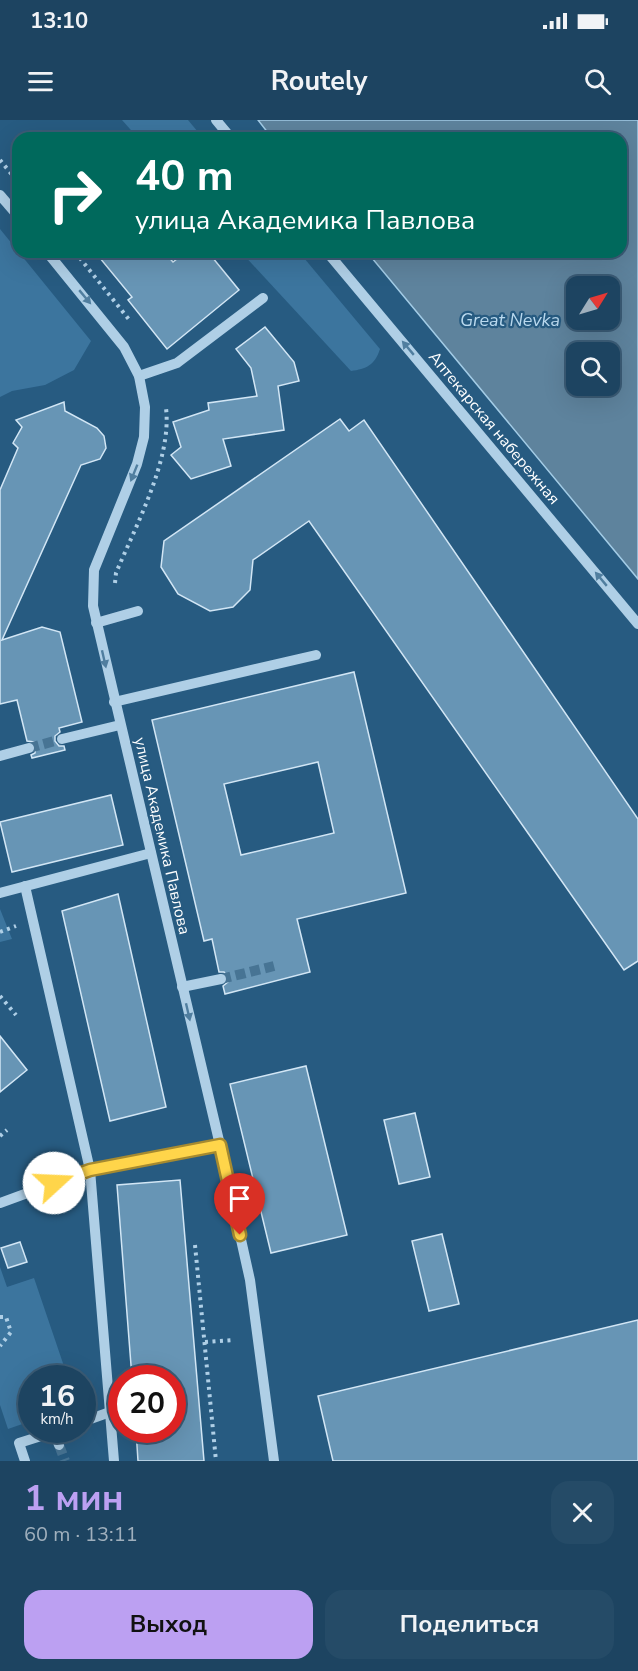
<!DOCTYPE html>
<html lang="ru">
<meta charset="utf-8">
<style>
:root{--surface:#1d4461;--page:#254b67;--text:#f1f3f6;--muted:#a0b0bd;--line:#3b5c76;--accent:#bca0f2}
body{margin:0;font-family:"Nunito Sans",sans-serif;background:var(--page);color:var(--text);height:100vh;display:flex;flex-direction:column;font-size:22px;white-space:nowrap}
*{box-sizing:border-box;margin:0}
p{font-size:20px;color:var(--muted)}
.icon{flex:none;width:33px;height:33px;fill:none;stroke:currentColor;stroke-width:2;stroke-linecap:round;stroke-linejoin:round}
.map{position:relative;height:1341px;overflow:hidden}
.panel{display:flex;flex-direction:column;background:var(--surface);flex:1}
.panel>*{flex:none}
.hud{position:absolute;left:12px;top:12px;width:615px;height:126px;border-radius:18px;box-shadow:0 6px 24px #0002,0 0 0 2px var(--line);background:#00695c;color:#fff;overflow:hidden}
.needle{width:39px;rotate:53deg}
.controls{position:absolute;left:566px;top:156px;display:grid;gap:12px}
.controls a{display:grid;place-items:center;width:54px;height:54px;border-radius:12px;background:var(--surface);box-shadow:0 6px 24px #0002,0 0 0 2px var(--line);font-size:30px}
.speed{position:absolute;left:18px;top:1245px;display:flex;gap:12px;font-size:30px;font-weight:700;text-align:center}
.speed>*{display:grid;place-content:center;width:78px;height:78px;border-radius:50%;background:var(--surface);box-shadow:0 6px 24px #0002,0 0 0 2px var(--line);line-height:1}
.speed small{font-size:15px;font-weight:400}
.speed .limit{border:9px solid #d22;background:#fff;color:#111}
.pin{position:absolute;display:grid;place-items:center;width:51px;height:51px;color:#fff;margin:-62px -26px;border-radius:50% 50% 50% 0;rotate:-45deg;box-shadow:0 0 6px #0007}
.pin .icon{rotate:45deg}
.me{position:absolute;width:66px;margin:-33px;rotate:70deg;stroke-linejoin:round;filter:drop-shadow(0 0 4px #0008)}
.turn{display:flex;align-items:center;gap:21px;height:126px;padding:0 24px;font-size:27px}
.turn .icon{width:78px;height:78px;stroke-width:2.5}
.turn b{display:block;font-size:42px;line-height:51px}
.round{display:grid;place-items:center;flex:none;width:63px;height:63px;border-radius:18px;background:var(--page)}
.summary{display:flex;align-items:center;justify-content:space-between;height:102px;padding:0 24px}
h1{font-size:36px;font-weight:700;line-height:45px;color:var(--accent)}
.button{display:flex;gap:12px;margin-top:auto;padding:12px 24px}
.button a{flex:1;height:69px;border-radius:18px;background:var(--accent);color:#111;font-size:24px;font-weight:700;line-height:69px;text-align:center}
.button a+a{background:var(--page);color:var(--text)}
.status{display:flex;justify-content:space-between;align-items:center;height:42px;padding:0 30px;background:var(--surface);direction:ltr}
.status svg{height:16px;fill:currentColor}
header{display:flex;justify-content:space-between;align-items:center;height:78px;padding:0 24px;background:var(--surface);font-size:27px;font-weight:700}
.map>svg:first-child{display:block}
</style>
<div class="status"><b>13:10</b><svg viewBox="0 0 49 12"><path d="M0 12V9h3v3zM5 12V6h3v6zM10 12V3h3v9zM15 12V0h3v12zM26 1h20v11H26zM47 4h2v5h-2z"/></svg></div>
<header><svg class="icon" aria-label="menu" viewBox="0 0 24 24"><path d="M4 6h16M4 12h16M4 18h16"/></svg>Routely<svg class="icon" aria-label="search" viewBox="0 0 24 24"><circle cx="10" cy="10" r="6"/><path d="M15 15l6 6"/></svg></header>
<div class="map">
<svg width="638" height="1341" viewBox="0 0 638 1341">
<rect width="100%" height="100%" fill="#275b81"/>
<!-- green -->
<g fill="#3c759e">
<path d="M122,0H188L203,18H138Z"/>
<path d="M0,109L91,221L74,250L45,265L12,271L0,277Z"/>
<path d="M241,132H299L380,229C375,245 366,249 351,251Z"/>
<path d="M0,789L12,819L0,822Z"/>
<path d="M0,1147L7,1167L34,1158L68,1258H32L31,1301L8,1309L0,1285Z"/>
</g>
<!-- water -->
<path fill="#5e839d" stroke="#a3cce6" stroke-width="1.5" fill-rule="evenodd" d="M258,0H638V459L367,132H621V18H272ZM576,166H609V200H576ZM576,232H609V266H576Z"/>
<!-- building -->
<g fill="#6795b5" stroke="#d2e6f5" stroke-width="1.5" fill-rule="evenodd">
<path d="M95,132H164L173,142L186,132H208L239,170L167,229L128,180L132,177Z"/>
<path d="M265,207L294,242L299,261L278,266L284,310L223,319L231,346L191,359L171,335L181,327L173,302L209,290L208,283L257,276L251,248L236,229Z"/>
<path d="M64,282L65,291L97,308L104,316L106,328L100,339L81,345L2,520L42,507L60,512L82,602L59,608L60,612L55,616V621L59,626H64L65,630L32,638L31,635L35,633L36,627L34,622L27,621L17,580L0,584V370L18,328L13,323L22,307L16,300Z"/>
<path d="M340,299L349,311L364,300L638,699V841L624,850L309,401L253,440L250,470L233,487L210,491L178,474L161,447L164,421Z"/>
<path d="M354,552L406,773L297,799L310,852L225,874L223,866L228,862V857L224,852H219L212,819L204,821L152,600ZM318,642L334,713L241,735L224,664Z"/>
<path d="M111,675L123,725L12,752L0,702Z"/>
<path d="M118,774L166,987L110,1001L62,791Z"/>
<path d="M0,916L27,950L0,972Z"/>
<path d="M306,946L347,1115L271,1133L230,964Z"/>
<path d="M415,993L430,1057L399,1064L384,1000Z"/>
<path d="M180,1060L204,1341H138L136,1310H172V1258H132L117,1065Z"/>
<path d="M442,1114L459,1184L429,1191L412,1121Z"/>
<path d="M20,1122L27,1142L8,1148L1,1128Z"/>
<path d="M638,1200V1341H333L318,1276Z"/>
</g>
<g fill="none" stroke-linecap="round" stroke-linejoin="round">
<!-- minor-tunnel -->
<g stroke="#477494" stroke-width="10" stroke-dasharray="10 5" stroke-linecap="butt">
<path d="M29,628L62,619"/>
<path d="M221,859L274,846"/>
<path d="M59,1325L65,1341"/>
</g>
<!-- path -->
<g stroke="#afcfe6" stroke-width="4" stroke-dasharray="3 4.5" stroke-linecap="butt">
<path d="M0,40L18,62"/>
<path d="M75,132L131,202"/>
<path d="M115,463L116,453C136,405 172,339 166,288"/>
<path d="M0,812L16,806"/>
<path d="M0,876L16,895"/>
<path d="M0,1016L7,1010"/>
<path d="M195,1125L216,1341"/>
<path d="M0,1197H6L11,1212L0,1226"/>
<path d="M205,1222L233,1220"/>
</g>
<!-- minor -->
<g stroke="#afcfe6" stroke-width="10">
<path d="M216,0L231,18"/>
<path d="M0,75L18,96"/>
<path d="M47,132L124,227L139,256L145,287L144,317L137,344L94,450L93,486L220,1025L250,1160L274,1341"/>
<path d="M327,132L638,504"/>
<path d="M139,256L177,243L263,178"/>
<path d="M96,503L138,491"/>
<path d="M114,582L316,535"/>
<path d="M62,619L120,605"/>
<path d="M0,636L29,628"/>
<path d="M25,766L90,1050L114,1341"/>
<path d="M0,773L151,733"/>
<path d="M182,867L221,859"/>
<path d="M0,1083L90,1050L220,1025"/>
<path d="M82,1302L110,1292"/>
<path d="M54,1312L59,1325"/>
<path d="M25,1341L19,1323L60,1310"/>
</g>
</g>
<!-- one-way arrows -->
<defs><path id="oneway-solid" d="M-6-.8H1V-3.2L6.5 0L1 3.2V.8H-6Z" transform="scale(1.5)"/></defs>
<g fill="#507e9f">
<use href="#oneway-solid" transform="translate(85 177) rotate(50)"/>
<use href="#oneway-solid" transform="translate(408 228) rotate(-130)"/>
<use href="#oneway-solid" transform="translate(134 353) rotate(112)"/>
<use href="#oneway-solid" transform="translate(601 459) rotate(-130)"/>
<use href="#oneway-solid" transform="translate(104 539) rotate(77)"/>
<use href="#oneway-solid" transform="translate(188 892) rotate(77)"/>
</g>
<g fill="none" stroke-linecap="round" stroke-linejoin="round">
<defs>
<path id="route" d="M54,1063L90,1050L220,1025L240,1115"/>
</defs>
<!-- route casing -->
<use href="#route" stroke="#a68a30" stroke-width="15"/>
<!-- route -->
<use href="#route" stroke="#ffd54a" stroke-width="10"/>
</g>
<g text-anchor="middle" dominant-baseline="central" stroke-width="4.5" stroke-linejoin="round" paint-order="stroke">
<!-- street labels -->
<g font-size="16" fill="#fff" stroke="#275b81">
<text transform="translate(494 308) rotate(50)">Аптекарская набережная</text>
<text transform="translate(162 716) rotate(77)">улица Академика Павлова</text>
</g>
<!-- water labels -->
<g font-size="18" font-style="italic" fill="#bad9ee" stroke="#275b81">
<text x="510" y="200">Great Nevka</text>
</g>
</g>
</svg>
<div class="controls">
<a><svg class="needle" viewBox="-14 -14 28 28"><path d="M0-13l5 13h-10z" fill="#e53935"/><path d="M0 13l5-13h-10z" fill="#a0b0bd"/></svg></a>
<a><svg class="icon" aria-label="search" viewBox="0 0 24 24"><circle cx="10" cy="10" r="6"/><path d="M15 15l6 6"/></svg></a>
</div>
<div class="speed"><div>16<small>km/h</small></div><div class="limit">20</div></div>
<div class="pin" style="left:240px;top:1115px;background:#d93025"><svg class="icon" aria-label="arrive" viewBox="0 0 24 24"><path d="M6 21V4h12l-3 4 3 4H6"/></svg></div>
<svg class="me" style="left:54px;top:1063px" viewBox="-20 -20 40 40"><circle r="19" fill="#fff"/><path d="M0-13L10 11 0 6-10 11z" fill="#ffd54a"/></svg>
<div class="hud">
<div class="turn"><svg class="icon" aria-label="right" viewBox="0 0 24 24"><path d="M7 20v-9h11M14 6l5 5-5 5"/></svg><div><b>40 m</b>улица Академика Павлова</div></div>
</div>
</div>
<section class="panel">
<div class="summary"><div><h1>1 мин</h1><p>60 m · 13:11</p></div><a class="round"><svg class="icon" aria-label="close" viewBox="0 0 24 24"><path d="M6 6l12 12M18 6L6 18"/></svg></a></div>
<div class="button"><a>Выход</a><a>Поделиться</a></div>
</section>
